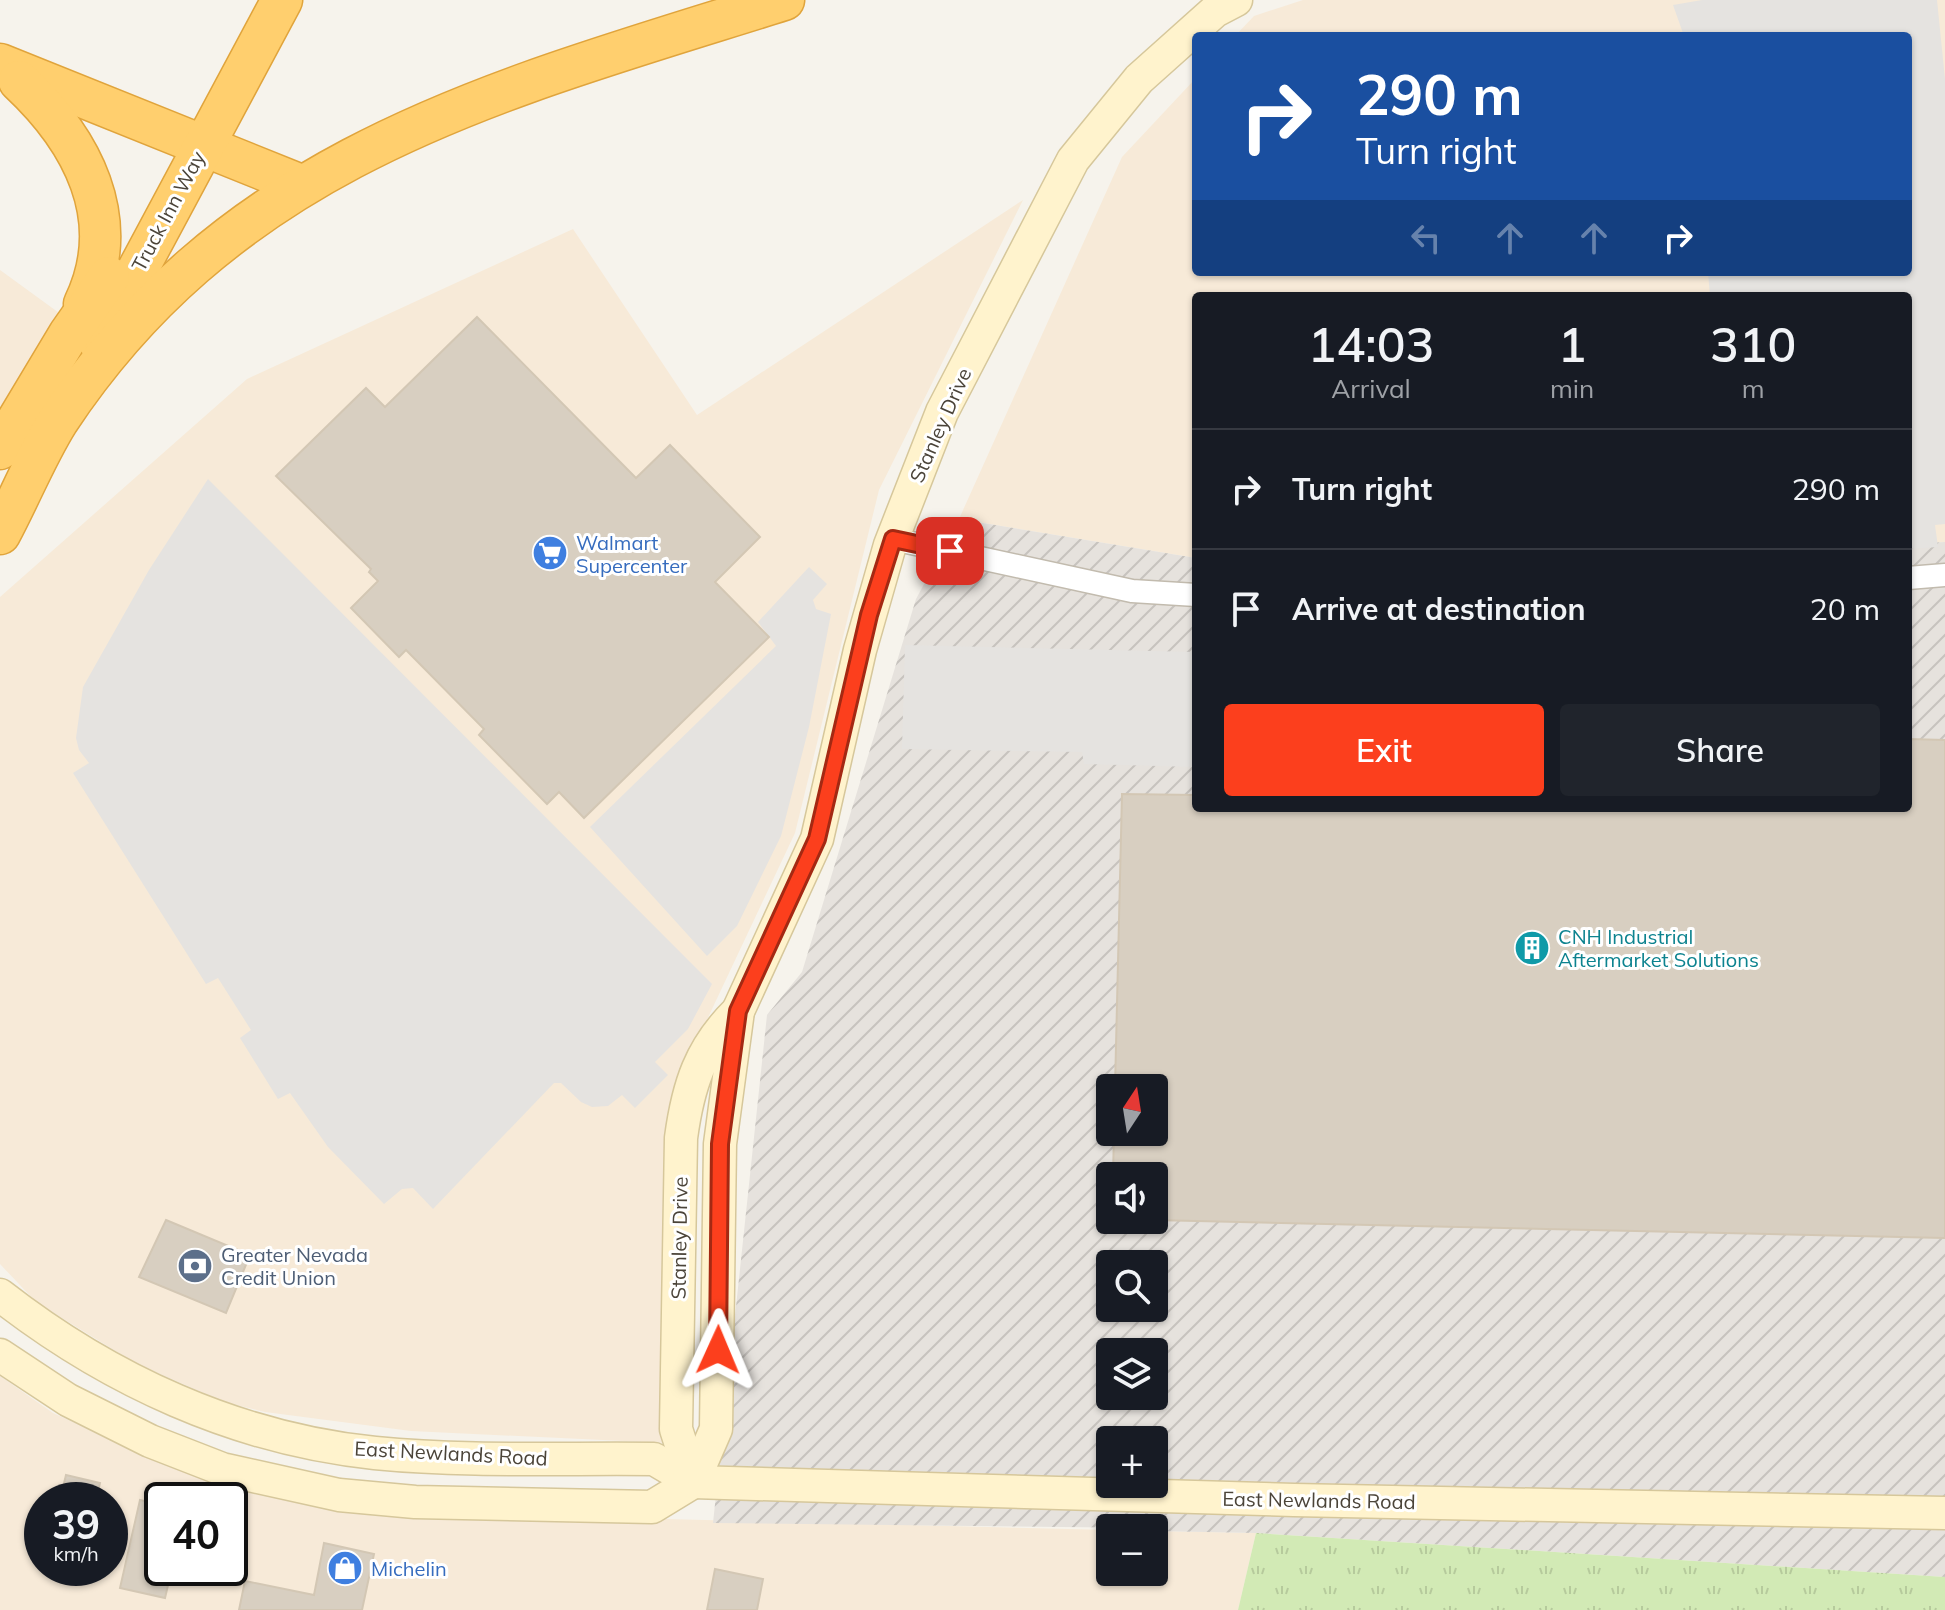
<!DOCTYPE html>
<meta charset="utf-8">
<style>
:root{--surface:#171b24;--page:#20242c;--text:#f1f3f6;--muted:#9ea1a6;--line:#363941;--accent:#fc3f1d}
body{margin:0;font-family:Mulish,sans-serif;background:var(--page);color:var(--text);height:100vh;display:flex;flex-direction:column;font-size:30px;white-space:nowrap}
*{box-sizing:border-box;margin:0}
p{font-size:26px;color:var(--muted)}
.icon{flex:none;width:44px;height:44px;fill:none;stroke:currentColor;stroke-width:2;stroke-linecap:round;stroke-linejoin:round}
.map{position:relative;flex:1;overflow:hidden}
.side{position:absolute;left:1192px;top:292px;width:720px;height:520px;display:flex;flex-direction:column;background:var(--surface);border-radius:8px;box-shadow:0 2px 6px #0004}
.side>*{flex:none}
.hud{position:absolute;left:1192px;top:32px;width:720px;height:244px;border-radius:8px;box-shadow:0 2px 6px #0004;background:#1a4fa0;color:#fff;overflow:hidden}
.needle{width:52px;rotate:12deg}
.fabs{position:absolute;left:1096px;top:1074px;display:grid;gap:16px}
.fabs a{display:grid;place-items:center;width:72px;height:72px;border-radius:8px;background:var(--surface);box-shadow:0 2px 6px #0004;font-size:40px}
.speed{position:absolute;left:24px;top:1482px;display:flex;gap:16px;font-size:40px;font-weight:700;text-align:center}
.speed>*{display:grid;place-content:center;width:104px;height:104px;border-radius:50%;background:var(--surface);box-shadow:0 2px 6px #0004;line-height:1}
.speed small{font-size:20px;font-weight:400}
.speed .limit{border:4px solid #111;border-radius:12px;background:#fff;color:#111}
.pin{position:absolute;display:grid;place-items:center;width:68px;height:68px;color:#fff;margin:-34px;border-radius:16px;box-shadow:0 4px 12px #0006}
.me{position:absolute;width:88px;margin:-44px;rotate:1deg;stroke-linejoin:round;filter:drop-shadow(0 0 6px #0008)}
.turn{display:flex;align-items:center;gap:28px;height:168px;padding:0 32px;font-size:36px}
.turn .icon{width:104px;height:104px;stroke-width:2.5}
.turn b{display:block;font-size:56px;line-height:68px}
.lanes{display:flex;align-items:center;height:76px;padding:0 32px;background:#0003;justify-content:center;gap:40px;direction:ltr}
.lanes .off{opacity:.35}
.eta{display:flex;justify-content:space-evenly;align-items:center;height:136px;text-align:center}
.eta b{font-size:48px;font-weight:600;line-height:56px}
.button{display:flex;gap:16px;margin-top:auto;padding:16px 32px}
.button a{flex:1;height:92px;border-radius:8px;background:var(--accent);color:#fff;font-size:32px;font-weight:600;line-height:92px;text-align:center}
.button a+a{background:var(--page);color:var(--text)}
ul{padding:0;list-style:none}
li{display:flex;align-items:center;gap:24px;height:120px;padding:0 32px;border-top:2px solid var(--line)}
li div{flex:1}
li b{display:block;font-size:30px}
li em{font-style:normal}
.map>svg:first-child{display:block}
</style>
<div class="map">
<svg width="1945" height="1610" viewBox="0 0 1945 1610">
<defs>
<pattern id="industrial-furrows" width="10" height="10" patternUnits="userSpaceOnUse" patternTransform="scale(2)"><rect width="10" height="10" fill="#e6e2dd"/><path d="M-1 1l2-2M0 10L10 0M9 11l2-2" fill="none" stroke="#c7c3be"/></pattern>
<pattern id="grass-tufts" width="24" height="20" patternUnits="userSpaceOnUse" patternTransform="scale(2)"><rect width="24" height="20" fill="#d2eab5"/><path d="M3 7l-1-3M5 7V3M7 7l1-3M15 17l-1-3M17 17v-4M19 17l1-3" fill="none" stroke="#b6ca9c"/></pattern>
</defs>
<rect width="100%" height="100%" fill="#f6f3ec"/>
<!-- commercial -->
<g fill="#f7ead8" fill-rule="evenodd">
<path d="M1303,0H1945V542L1908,544V296H1196V558L959,519L1122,157L1196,78V272H1908V36H1235L1254,16Z"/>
<path d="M1023,200L879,490L795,833L680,1077L666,1443L411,1431L265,1412L224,1402L135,1363L36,1302L0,1264V597L247,379L573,229L697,415Z"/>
<path d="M0,270L66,318L0,416Z"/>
<path d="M0,1376L53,1413L155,1459L254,1493L347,1511L1110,1530V1572H1154V1531L1256,1533L1238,1610H0ZM42,1500H110V1568H42ZM162,1500H230V1568H162Z"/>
</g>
<!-- industrial -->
<path fill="url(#industrial-furrows)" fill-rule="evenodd" d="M959,519L1196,558V808H1908V544L1945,542V1577L1256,1533L1154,1531V1528L713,1523L767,1015L802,972L916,599ZM1110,1088H1154V1132H1110ZM1110,1176H1154V1220H1110ZM1110,1264H1154V1308H1110ZM1110,1352H1154V1396H1110ZM1110,1440H1154V1484H1110Z"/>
<!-- grass -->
<path fill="url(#grass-tufts)" d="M1256,1533L1945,1577V1610H1238Z"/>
<!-- parking -->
<g fill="#e5e3e0">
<path d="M1702,0H1937L1945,79V524L1935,525L1938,547L1908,549V296H1710L1708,272H1908V36H1684L1673,5Z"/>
<path d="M208,479L712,984L688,1029L655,1062L668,1075L635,1108L622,1095L608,1106L592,1107L581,1102L561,1083H554L433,1209L413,1188L402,1189L384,1204L328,1147L290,1093L278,1099L240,1038L251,1030L218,978L206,984L73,773L89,763L79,750L76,738L83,687L149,570Z"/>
<path d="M809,567L827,584L813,600L816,609L831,614L809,727L781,836L737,926L707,956L590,827L776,646L758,622Z"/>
<path d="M905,645L1196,652V767L1084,764L1082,752L902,749Z"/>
</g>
<!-- building -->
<g fill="#d8cfc1" stroke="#d3c7b4" stroke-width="2">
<path d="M477,317L636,478L670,445L760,537L715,582L769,637L584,818L559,792L547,804L479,735L484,729L406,650L399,657L351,608L378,581L369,572L371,569L276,476L366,388L385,407Z"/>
<path d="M1908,739L1945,740V1238L1154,1220V1176H1113L1114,1132H1154V1088H1115L1122,794L1196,795V808H1908Z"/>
<path d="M166,1220L250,1255L226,1313L139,1277Z"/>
<path d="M66,1475L100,1483L96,1500H60Z"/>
<path d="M140,1500L162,1505V1568H172L165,1598L120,1588Z"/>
<path d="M324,1543L374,1554L362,1610H239L245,1581L314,1595Z"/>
<path d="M715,1569L763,1579L757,1610H707Z"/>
</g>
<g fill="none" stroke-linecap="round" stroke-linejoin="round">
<defs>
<g id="street">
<path d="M893,539L1132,591L1196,595"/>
<path d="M1908,578L1945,575"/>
</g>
<g id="secondary">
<path d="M0,1295C109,1380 237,1439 375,1453C467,1462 562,1458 654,1459L693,1482L1294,1500L1945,1513"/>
<path d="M0,1355L68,1400L150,1441L222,1469L339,1495L415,1502L652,1507L693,1482"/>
<path d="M693,1482L716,1429L720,1144L738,1011L817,839L860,650L890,545L942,412L1073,160L1139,79L1215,11L1236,0"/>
<path d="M693,1482L676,1429L681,1138C688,1086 700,1048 738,1011"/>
</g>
<g id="highway">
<path d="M0,64L301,185"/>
<path d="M19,81C82,140 125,219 84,304"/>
<path d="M99,342L282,0"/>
<path d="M0,449L69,334L109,277"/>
<path d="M0,534C20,497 36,456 58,421C235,154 498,90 784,0"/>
</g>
</defs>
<!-- street casing -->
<use href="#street" stroke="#c2bbae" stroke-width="25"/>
<!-- secondary casing -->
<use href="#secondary" stroke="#d6c79b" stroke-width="35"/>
<!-- highway casing -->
<use href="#highway" stroke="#e0a43c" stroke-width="43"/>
<!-- street -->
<use href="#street" stroke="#fff" stroke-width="22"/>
<!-- secondary -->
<use href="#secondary" stroke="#fff3cd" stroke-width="32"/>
<!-- highway -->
<use href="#highway" stroke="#ffcf6e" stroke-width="40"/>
</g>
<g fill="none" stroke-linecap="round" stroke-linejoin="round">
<defs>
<path id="route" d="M718,1350L720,1144L738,1011L817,839L869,615L893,539L950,551"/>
</defs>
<!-- route casing -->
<use href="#route" stroke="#a42913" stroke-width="20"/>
<!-- route -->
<use href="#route" stroke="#fc3f1d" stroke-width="14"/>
</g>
<!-- icons -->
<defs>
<symbol id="supermarket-disc" viewBox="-11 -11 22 22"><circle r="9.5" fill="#3f7fe0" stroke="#fff"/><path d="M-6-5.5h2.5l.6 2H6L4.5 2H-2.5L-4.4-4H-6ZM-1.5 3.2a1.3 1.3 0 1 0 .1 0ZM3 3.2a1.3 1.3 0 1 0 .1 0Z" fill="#fff"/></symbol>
<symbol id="building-disc" viewBox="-11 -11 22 22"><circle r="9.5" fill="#0f9aa8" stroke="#fff"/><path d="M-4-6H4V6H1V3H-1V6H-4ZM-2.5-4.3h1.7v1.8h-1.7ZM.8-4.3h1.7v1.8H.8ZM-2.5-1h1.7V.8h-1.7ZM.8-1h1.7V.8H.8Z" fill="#fff"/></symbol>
<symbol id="bank-disc" viewBox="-11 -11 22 22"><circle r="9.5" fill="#5c6f8a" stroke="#fff"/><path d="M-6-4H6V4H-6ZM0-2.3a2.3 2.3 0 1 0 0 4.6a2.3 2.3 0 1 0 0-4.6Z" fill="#fff"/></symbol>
<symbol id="shop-disc" viewBox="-11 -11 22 22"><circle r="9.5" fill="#3f7fe0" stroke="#fff"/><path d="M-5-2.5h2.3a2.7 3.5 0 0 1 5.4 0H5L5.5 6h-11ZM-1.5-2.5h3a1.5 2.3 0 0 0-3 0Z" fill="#fff"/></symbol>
</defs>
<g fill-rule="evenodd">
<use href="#supermarket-disc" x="530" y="533" width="40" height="40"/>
<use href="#building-disc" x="1512" y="928" width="40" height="40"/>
<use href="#bank-disc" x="175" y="1246" width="40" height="40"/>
<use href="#shop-disc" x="325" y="1548" width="40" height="40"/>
</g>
<g text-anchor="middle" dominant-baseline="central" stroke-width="6" stroke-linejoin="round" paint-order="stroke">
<!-- street labels -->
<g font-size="20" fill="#4b4439" stroke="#fff">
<text transform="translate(168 211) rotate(-62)">Truck Inn Way</text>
<text transform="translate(940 425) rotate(-66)">Stanley Drive</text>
<text transform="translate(679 1238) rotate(-89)">Stanley Drive</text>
<text transform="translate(451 1453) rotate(3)">East Newlands Road</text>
<text transform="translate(1319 1500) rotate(1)">East Newlands Road</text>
</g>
<!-- shop labels -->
<g font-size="20" fill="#366cbe" stroke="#fff" text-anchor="start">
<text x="576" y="542">Walmart<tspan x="576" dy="23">Supercenter</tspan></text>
<text x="371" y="1568">Michelin</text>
</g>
<!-- culture labels -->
<g font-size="20" fill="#0d838f" stroke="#fff" text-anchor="start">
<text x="1558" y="936">CNH Industrial<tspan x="1558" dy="23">Aftermarket Solutions</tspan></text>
</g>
<!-- service labels -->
<g font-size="20" fill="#4e5e75" stroke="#fff" text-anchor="start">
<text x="221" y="1254">Greater Nevada<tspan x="221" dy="23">Credit Union</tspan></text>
</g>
</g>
</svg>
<div class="fabs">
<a><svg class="needle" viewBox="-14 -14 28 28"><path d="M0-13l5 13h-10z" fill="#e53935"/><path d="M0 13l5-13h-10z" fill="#9ea1a6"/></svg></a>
<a><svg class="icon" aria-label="sound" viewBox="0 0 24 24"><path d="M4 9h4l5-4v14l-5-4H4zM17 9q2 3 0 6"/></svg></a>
<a><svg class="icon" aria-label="search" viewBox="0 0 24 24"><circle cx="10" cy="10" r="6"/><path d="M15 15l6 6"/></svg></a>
<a><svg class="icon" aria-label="layers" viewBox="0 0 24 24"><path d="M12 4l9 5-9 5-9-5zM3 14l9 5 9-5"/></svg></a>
<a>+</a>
<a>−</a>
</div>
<div class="speed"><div>39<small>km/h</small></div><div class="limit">40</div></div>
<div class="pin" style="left:950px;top:551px;background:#d93025"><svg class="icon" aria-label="arrive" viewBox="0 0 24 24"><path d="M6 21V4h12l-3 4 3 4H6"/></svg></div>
<svg class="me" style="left:718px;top:1350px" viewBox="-20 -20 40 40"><path d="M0-17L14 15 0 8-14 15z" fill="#fc3f1d" stroke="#fff" stroke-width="4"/></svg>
<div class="hud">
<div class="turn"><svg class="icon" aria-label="right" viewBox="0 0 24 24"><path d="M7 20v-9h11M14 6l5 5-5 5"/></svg><div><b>290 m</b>Turn right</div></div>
<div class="lanes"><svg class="icon off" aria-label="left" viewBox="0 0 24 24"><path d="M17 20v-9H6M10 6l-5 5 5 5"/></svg><svg class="icon off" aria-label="ahead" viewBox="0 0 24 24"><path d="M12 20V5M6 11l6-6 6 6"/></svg><svg class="icon off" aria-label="ahead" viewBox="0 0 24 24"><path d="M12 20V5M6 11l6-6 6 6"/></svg><svg class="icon" aria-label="right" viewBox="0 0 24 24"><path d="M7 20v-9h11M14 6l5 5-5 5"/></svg></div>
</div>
<section class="side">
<div class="eta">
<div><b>14:03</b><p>Arrival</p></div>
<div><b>1</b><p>min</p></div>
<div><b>310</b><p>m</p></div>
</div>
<ul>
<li><svg class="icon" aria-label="right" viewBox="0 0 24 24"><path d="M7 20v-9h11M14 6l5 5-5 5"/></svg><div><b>Turn right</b></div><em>290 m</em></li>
<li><svg class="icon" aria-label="arrive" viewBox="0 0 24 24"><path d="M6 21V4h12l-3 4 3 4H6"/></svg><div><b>Arrive at destination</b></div><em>20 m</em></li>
</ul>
<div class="button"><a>Exit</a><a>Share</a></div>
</section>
</div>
